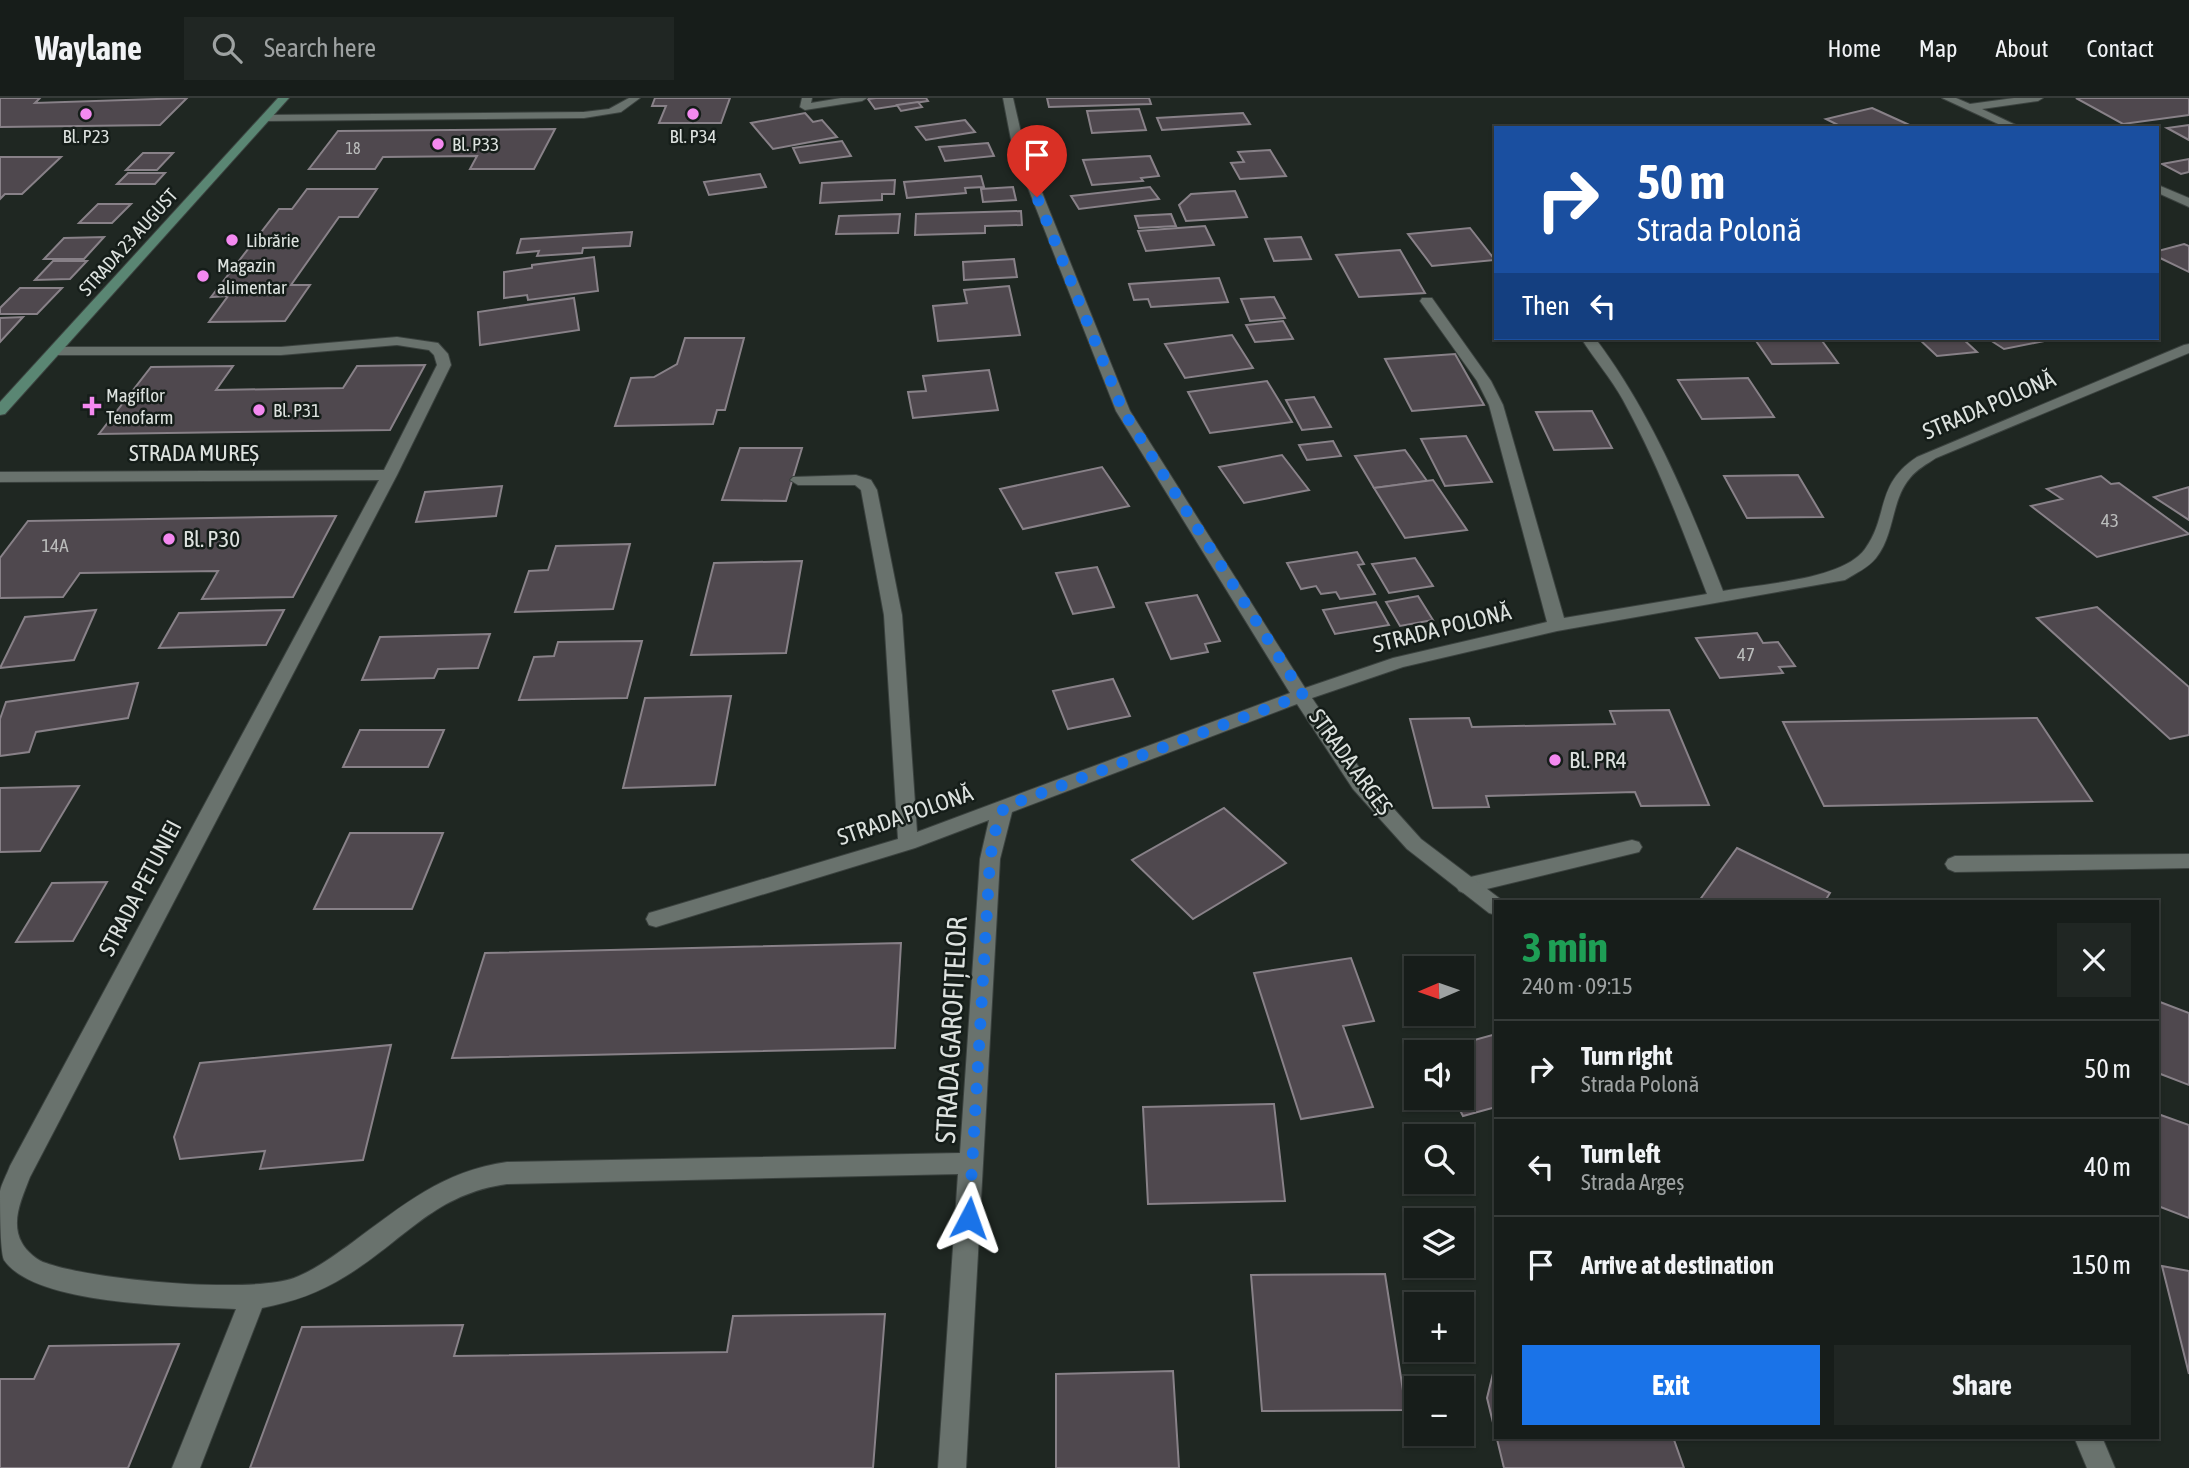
<!DOCTYPE html>
<meta charset="utf-8">
<style>
:root{--surface:#171d1a;--page:#202623;--text:#f1f3f6;--muted:#9ea2a2;--line:#363b39;--accent:#1a73e8}
body{margin:0;font-family:"Asap Condensed",sans-serif;background:var(--page);color:var(--text);height:100vh;display:flex;flex-direction:column;font-size:26px;white-space:nowrap}
*{box-sizing:border-box;margin:0}
p{font-size:23px;color:var(--muted)}
.icon{flex:none;width:38px;height:38px;fill:none;stroke:currentColor;stroke-width:2;stroke-linecap:round;stroke-linejoin:round}
.map{position:relative;flex:1;overflow:hidden}
.sheet{position:absolute;left:1494px;top:802px;width:665px;height:539px;display:flex;flex-direction:column;background:var(--surface);border-radius:0px;box-shadow:0 2px 5px #0004,0 0 0 2px var(--line)}
.sheet>*{flex:none}
.top-card{position:absolute;left:1494px;top:28px;width:665px;height:214px;border-radius:0px;box-shadow:0 2px 5px #0004,0 0 0 2px var(--line);background:#1a4fa0;color:#fff;overflow:hidden}
.needle{width:46px;rotate:268deg}
.fabs{position:absolute;left:1404px;top:858px;display:grid;gap:14px}
.fabs a{display:grid;place-items:center;width:70px;height:70px;border-radius:0px;background:var(--surface);box-shadow:0 2px 5px #0004,0 0 0 2px var(--line);font-size:35px}
.pin{position:absolute;display:grid;place-items:center;width:60px;height:60px;color:#fff;margin:-72px -30px;border-radius:50% 50% 50% 0;rotate:-45deg;box-shadow:0 0 7px #0007}
.pin .icon{rotate:45deg}
.me{position:absolute;width:77px;margin:-38px;rotate:4deg;stroke-linejoin:round;filter:drop-shadow(0 0 5px #0008)}
.turn{display:flex;align-items:center;gap:24px;height:147px;padding:0 28px;font-size:32px}
.turn .icon{width:91px;height:91px;stroke-width:2.5}
.turn b{display:block;font-size:49px;line-height:60px}
.then{display:flex;align-items:center;height:66px;padding:0 28px;background:#0003;gap:14px;font-size:26px}
.round{display:grid;place-items:center;flex:none;width:74px;height:74px;border-radius:0px;background:var(--page)}
.headline{display:flex;align-items:center;justify-content:space-between;height:119px;padding:0 28px}
h1{font-size:42px;font-weight:700;line-height:52px;color:#1e9e55}
.action{display:flex;gap:14px;margin-top:auto;padding:14px 28px}
.action a{flex:1;height:80px;border-radius:0px;background:var(--accent);color:#fff;font-size:28px;font-weight:700;line-height:80px;text-align:center}
.action a+a{background:var(--page);color:var(--text)}
ul{padding:0;list-style:none}
li{display:flex;align-items:center;gap:21px;height:98px;padding:0 28px;border-top:2px solid var(--line)}
li div{flex:1}
li b{display:block;font-size:26px}
li em{font-style:normal}
header{display:flex;align-items:center;gap:42px;box-sizing:border-box;height:98px;padding:0 35px;background:var(--surface);border-bottom:2px solid var(--line)}
header strong{font-size:33px}
nav{display:flex;gap:38px;margin-inline-start:auto;font-size:24px}
.search{width:490px;height:63px;background:var(--page);display:flex;align-items:center;gap:18px;box-sizing:border-box;padding:0 24px;border-radius:0px;color:var(--muted);font-size:26px}
.map>svg:first-child{display:block}
</style>
<header>
<strong>Waylane</strong>
<div class="search"><svg class="icon" aria-label="search" viewBox="0 0 24 24"><circle cx="10" cy="10" r="6"/><path d="M15 15l6 6"/></svg>Search here</div>
<nav><a>Home</a><a>Map</a><a>About</a><a>Contact</a></nav>
</header>
<div class="map">
<svg width="2189" height="1370" viewBox="0 0 2189 1370">
<rect width="100%" height="100%" fill="#1f2722"/>
<!-- building -->
<g fill="#4f484e" stroke="#888188" stroke-width="2">
<path d="M0,0H40L35,5L187,0L160,27L0,29Z"/>
<path d="M655,0H730L721,25H659L666,8H652Z"/>
<path d="M876,0H926L928,3L875,11L868,1Z"/>
<path d="M1047,0H1149L1151,6L1049,9Z"/>
<path d="M2076,0H2189V17L2123,26Z"/>
<path d="M918,4L922,9L901,13L897,7Z"/>
<path d="M1872,10L1916,30H1844L1826,21Z"/>
<path d="M1139,11L1146,32L1092,35L1087,13Z"/>
<path d="M805,15L813,24L822,22L837,39L773,51L751,25Z"/>
<path d="M1243,15L1250,26L1162,32L1157,20Z"/>
<path d="M965,22L975,34L926,42L916,29Z"/>
<path d="M2189,27V42L2167,30Z"/>
<path d="M555,31L534,71H470L477,58L383,59L375,71H309L338,33Z"/>
<path d="M842,43L851,58L800,65L793,50Z"/>
<path d="M988,45L994,58L945,63L939,49Z"/>
<path d="M1270,52L1286,78L1240,81L1231,65L1244,64L1238,54Z"/>
<path d="M143,55H173L157,72H126Z"/>
<path d="M1150,58L1159,78L1141,80L1143,83L1092,87L1083,62Z"/>
<path d="M0,59H61L22,96H5L0,101Z"/>
<path d="M2189,61V74L2181,76L2162,66Z"/>
<path d="M128,75H165L155,86H117Z"/>
<path d="M760,76L766,89L709,97L704,84Z"/>
<path d="M981,78L984,89L965,90L966,95L907,100L904,84Z"/>
<path d="M895,82L894,96H882V102L820,105L822,85Z"/>
<path d="M1013,89L1016,102L983,104L981,91Z"/>
<path d="M1150,89L1159,101L1079,111L1071,98Z"/>
<path d="M307,91H377L358,119H339L291,187H310L285,223L209,224L228,198L211,199L279,111H292Z"/>
<path d="M1235,93L1247,119L1186,123L1179,107L1191,96Z"/>
<path d="M98,106H131L112,125H79Z"/>
<path d="M1021,113L1022,127L985,128V135L915,137L916,116Z"/>
<path d="M900,116L898,135L836,136L839,118Z"/>
<path d="M1171,116L1176,128L1139,130L1135,118Z"/>
<path d="M1205,128L1214,147L1146,153L1138,133Z"/>
<path d="M1470,130L1495,162L1432,168L1408,136Z"/>
<path d="M632,134L630,148L583,150L582,155L537,158L539,153L517,155L521,141Z"/>
<path d="M104,139L84,161H44L64,140Z"/>
<path d="M1301,139L1311,161L1274,163L1265,141Z"/>
<path d="M2184,146L2189,148V174L2158,159V153Z"/>
<path d="M1400,152L1425,195L1359,199L1336,157Z"/>
<path d="M594,159L598,193L528,202L527,197L504,200V174L532,170V167Z"/>
<path d="M1014,161L1017,179L964,182L963,164Z"/>
<path d="M53,163H87L70,181L35,182Z"/>
<path d="M1219,180L1228,204L1151,209L1148,201L1134,202L1129,186Z"/>
<path d="M1009,188L1020,237L938,243L933,208L967,205L964,192Z"/>
<path d="M20,190H62L37,216H0V210Z"/>
<path d="M1274,199L1285,220L1250,223L1241,201Z"/>
<path d="M574,200L579,232L480,247L478,214Z"/>
<path d="M23,219L0,244V220Z"/>
<path d="M1283,223L1293,241L1255,244L1246,227Z"/>
<path d="M1232,237L1253,270L1185,280L1165,246Z"/>
<path d="M685,240H744L725,312H717L713,326L615,328L631,280L654,279L677,266Z"/>
<path d="M1754,240H1820L1838,265L1772,266Z"/>
<path d="M1918,240H1962L1977,254L1937,258Z"/>
<path d="M1987,240H2038L2044,243L2004,251Z"/>
<path d="M1455,256L1484,307L1412,313L1385,261Z"/>
<path d="M425,267L390,332L99,336L151,269L233,268L216,292L343,290L357,268Z"/>
<path d="M989,272L998,312L913,320L908,294L926,293L923,278Z"/>
<path d="M1748,280L1774,319L1702,321L1678,282Z"/>
<path d="M1267,283L1292,324L1210,335L1188,294Z"/>
<path d="M1314,299L1331,329L1302,332L1286,302Z"/>
<path d="M1592,313L1612,350L1554,352L1536,314Z"/>
<path d="M1466,338L1492,384L1445,388L1421,341Z"/>
<path d="M1333,343L1341,358L1307,362L1299,347Z"/>
<path d="M740,350H802L786,403L722,402Z"/>
<path d="M1405,352L1427,383L1374,390L1355,358Z"/>
<path d="M1282,357L1309,392L1244,405L1219,369Z"/>
<path d="M1102,369L1129,408L1023,431L1000,391Z"/>
<path d="M1798,377L1823,419L1747,420L1724,378Z"/>
<path d="M2101,378L2111,386L2119,385L2189,436L2097,459L2031,408L2062,401L2047,391Z"/>
<path d="M1433,382L1467,432L1405,440L1374,390Z"/>
<path d="M502,388L496,418L416,424L425,394Z"/>
<path d="M2189,389V422L2154,399Z"/>
<path d="M336,418L293,499L202,501L218,473L80,475L63,499L0,500V460L28,423Z"/>
<path d="M630,446L613,511L515,514L529,473L548,472L556,448Z"/>
<path d="M1357,454L1364,466L1358,467L1375,496L1340,501L1336,494L1321,496L1316,488L1301,491L1287,465Z"/>
<path d="M1415,460L1433,488L1389,495L1372,466Z"/>
<path d="M802,463L786,555L691,557L714,465Z"/>
<path d="M1097,469L1114,509L1073,516L1056,475Z"/>
<path d="M1197,497L1220,543L1205,546L1208,554L1171,561L1146,505Z"/>
<path d="M1418,498L1433,522L1400,528L1386,504Z"/>
<path d="M1376,504L1389,527L1335,536L1323,512Z"/>
<path d="M2097,509L2189,589V637L2170,641L2037,520Z"/>
<path d="M96,512L74,562L0,570L25,519Z"/>
<path d="M284,512L266,547L159,550L179,515Z"/>
<path d="M1757,535L1763,545L1778,544L1795,568L1779,569L1783,575L1720,580L1696,540Z"/>
<path d="M490,536L478,570L438,571L434,580L362,582L380,539Z"/>
<path d="M642,543L627,600L519,602L534,559L554,558L558,544Z"/>
<path d="M1113,581L1130,618L1068,631L1053,593Z"/>
<path d="M138,585L128,620L36,634L29,654L0,658V621L6,604Z"/>
<path d="M731,598L715,687L623,690L645,600Z"/>
<path d="M1669,612L1709,707L1641,708L1635,694L1486,698L1489,709L1433,710L1410,621L1469,620L1472,629L1615,626L1610,613Z"/>
<path d="M2037,620L2092,703L1824,708L1783,624Z"/>
<path d="M360,632H444L428,669H343Z"/>
<path d="M79,688L40,753L0,754V690Z"/>
<path d="M1224,710L1286,765L1193,821L1132,762Z"/>
<path d="M350,735H443L412,811H314Z"/>
<path d="M1737,750L1830,795L1825,803H1699Z"/>
<path d="M107,784L73,843L16,844L52,785Z"/>
<path d="M901,845L895,950L452,960L485,855Z"/>
<path d="M1351,860L1374,923L1343,928L1373,1009L1301,1021L1254,875Z"/>
<path d="M2160,904L2189,915V987L2158,975Z"/>
<path d="M1496,936V1009L1463,1018L1453,999H1461V954H1431Z"/>
<path d="M391,947L363,1062L260,1071L265,1053L180,1061L174,1039L200,965Z"/>
<path d="M1274,1006L1285,1103L1148,1106L1143,1009Z"/>
<path d="M2158,1016L2189,1027V1120L2158,1108Z"/>
<path d="M2162,1168L2189,1173V1276Z"/>
<path d="M1385,1176L1406,1312L1262,1313L1251,1177Z"/>
<path d="M885,1216L873,1370H250L302,1229L463,1227L454,1258L727,1254L733,1218Z"/>
<path d="M179,1246L128,1370H0V1281H34L49,1248Z"/>
<path d="M1496,1263V1339H1673L1684,1370H1504L1487,1300Z"/>
<path d="M1173,1273L1179,1370H1056V1276Z"/>
</g>
<g fill="none" stroke-linecap="round" stroke-linejoin="round">
<defs>
<g id="service">
<path d="M629,0H640L621,14L584,20L266,23L260,20L266,17L584,14L609,11Z"/>
<path d="M802,0H812L811,5L841,0H867L862,3L805,12L800,9Z"/>
<path d="M1632,742L1639,744L1642,749L1639,754L1466,796L1459,793L1456,788L1459,783L1466,780Z"/>
</g>
<g id="minor">
<path d="M1003,0H1013L1025,52L1130,313L1305,590L1393,560L1547,524L1489,307L1477,283L1420,203L1422,200H1432L1491,283L1503,307L1564,520L1707,496C1682,430 1657,364 1623,302C1611,280 1594,261 1581,240H1595C1653,317 1688,404 1723,493C1760,486 1843,482 1865,451C1889,418 1875,386 1917,359L2184,247L2189,246V255L1936,360C1927,366 1917,371 1910,380C1891,402 1895,436 1876,460C1868,470 1856,475 1845,482L1557,533L1403,569L1312,600L1367,681L1421,741L1503,803H1496V817L1489,815L1407,751L1353,691L1297,606L1012,714L1000,761L966,1370H938L958,1076L507,1086C434,1096 405,1142 346,1178C319,1195 293,1204 262,1210L200,1370H172L236,1211C183,1208 35,1208 4,1162C0,1153 0,1105 0,1093C2,1085 7,1076 10,1068L379,382L0,384V374L384,372L437,267L434,257L429,252L397,247L281,257H55L48,253L55,249H281L397,239L438,245L448,256L451,267L397,377L30,1079C22,1100 10,1124 22,1145C26,1153 38,1163 46,1165C92,1182 249,1196 294,1180C315,1172 335,1157 353,1144C403,1107 443,1073 507,1064L960,1055L980,761L989,722L915,750L656,829L649,827L646,821L649,815L656,813L898,741L884,517L861,392L855,387H798L790,382L793,379L856,377L871,382L877,392L902,517L917,734L1290,595L1116,313L1013,52Z"/>
<path d="M1942,0H1956L1970,6L2014,0H2043L2038,3L1982,11L2022,30H2007Z"/>
<path d="M2158,87L2189,100V109L2158,95Z"/>
<path d="M2189,756V770L1955,774L1948,771L1945,766L1948,761L1955,758Z"/>
<path d="M2074,1339H2102L2115,1370H2087Z"/>
</g>
<path id="secondary" d="M278,0H289L5,316L0,317V304Z"/>
</defs>
<!-- service casing -->
<use href="#service" stroke="#3b423f" stroke-width="2"/>
<!-- minor casing -->
<use href="#minor" stroke="#3b423f" stroke-width="2"/>
<!-- secondary casing -->
<use href="#secondary" stroke="#3b423f" stroke-width="2"/>
<!-- service -->
<use href="#service" fill="#69726d" fill-rule="evenodd"/>
<!-- minor -->
<use href="#minor" fill="#69726d" fill-rule="evenodd"/>
<!-- secondary -->
<use href="#secondary" fill="#5a8673" fill-rule="evenodd"/>
</g>
<g fill="none" stroke-linecap="round" stroke-linejoin="round">
<!-- route -->
<path stroke="#1a73e8" stroke-width="12" stroke-dasharray="0 21.6" d="M969,1120L990,761L995,734L1004,709L1303,597L1123,313L1037,99"/>
</g>
<!-- markers -->
<g fill="#f489f0" stroke="#151d19" stroke-width="2.5">
<circle cx="86" cy="16" r="7"/>
<circle cx="693" cy="16" r="7"/>
<circle cx="438" cy="46" r="7"/>
<circle cx="232" cy="142" r="7"/>
<circle cx="203" cy="178" r="7"/>
<path d="M88.5 297.5h7v7h7v7h-7v7h-7v-7h-7v-7h7z"/>
<circle cx="259" cy="312" r="7"/>
<circle cx="169" cy="441" r="7"/>
<circle cx="1555" cy="662" r="7"/>
</g>
<g text-anchor="middle" dominant-baseline="central" stroke-width="5" stroke-linejoin="round" paint-order="stroke">
<!-- far-number labels -->
<g font-size="16" fill="#babcbb">
<text x="353" y="50">18</text>
</g>
<!-- far-poi labels -->
<g font-size="19" fill="#dde2df" stroke="#151d19" text-anchor="start">
<text x="86" y="38" text-anchor="middle">Bl. P23</text>
<text x="693" y="38" text-anchor="middle">Bl. P34</text>
<text x="452" y="46">Bl. P33</text>
<text x="246" y="142">Librărie</text>
<text x="217" y="167">Magazin<tspan x="217" dy="22">alimentar</tspan></text>
<text x="106" y="297">Magiflor<tspan x="106" dy="22">Tenofarm</tspan></text>
<text x="273" y="312">Bl. P31</text>
</g>
<!-- far-street labels -->
<g font-size="19" fill="#dde2df" stroke="#151d19">
<text transform="translate(128 144) rotate(-48)">STRADA 23 AUGUST</text>
</g>
<!-- number labels -->
<g font-size="19" fill="#babcbb">
<text x="2110" y="422">43</text>
<text x="55" y="447">14A</text>
<text x="1746" y="556">47</text>
</g>
<!-- street labels -->
<g font-size="23" fill="#dde2df" stroke="#151d19">
<text transform="translate(1989 307) rotate(-23)">STRADA POLONĂ</text>
<text x="194" y="355">STRADA MUREȘ</text>
<text transform="translate(1442 530) rotate(-14)">STRADA POLONĂ</text>
<text transform="translate(1351 664) rotate(54)">STRADA ARGEȘ</text>
<text transform="translate(905 717) rotate(-19)">STRADA POLONĂ</text>
<text transform="translate(140 790) rotate(-62)">STRADA PETUNIEI</text>
</g>
<!-- poi labels -->
<g font-size="23" fill="#dde2df" stroke="#151d19" text-anchor="start">
<text x="183" y="441">Bl. P30</text>
<text x="1569" y="662">Bl. PR4</text>
</g>
<!-- near-street labels -->
<g font-size="28" fill="#dde2df" stroke="#151d19">
<text transform="translate(951 932) rotate(-87)">STRADA GAROFIȚELOR</text>
</g>
</g>
</svg>
<div class="fabs">
<a><svg class="needle" viewBox="-14 -14 28 28"><path d="M0-13l5 13h-10z" fill="#e53935"/><path d="M0 13l5-13h-10z" fill="#9ea2a2"/></svg></a>
<a><svg class="icon" aria-label="sound" viewBox="0 0 24 24"><path d="M4 9h4l5-4v14l-5-4H4zM17 9q2 3 0 6"/></svg></a>
<a><svg class="icon" aria-label="search" viewBox="0 0 24 24"><circle cx="10" cy="10" r="6"/><path d="M15 15l6 6"/></svg></a>
<a><svg class="icon" aria-label="layers" viewBox="0 0 24 24"><path d="M12 4l9 5-9 5-9-5zM3 14l9 5 9-5"/></svg></a>
<a>+</a>
<a>−</a>
</div>
<div class="pin" style="left:1037px;top:99px;background:#d93025"><svg class="icon" aria-label="arrive" viewBox="0 0 24 24"><path d="M6 21V4h12l-3 4 3 4H6"/></svg></div>
<svg class="me" style="left:969px;top:1120px" viewBox="-20 -20 40 40"><path d="M0-17L14 15 0 8-14 15z" fill="#1a73e8" stroke="#fff" stroke-width="4"/></svg>
<div class="top-card">
<div class="turn"><svg class="icon" aria-label="right" viewBox="0 0 24 24"><path d="M7 20v-9h11M14 6l5 5-5 5"/></svg><div><b>50 m</b>Strada Polonă</div></div>
<div class="then">Then<svg class="icon" aria-label="left" viewBox="0 0 24 24"><path d="M17 20v-9H6M10 6l-5 5 5 5"/></svg></div>
</div>
<section class="sheet">
<div class="headline"><div><h1>3 min</h1><p>240 m · 09:15</p></div><a class="round"><svg class="icon" aria-label="close" viewBox="0 0 24 24"><path d="M6 6l12 12M18 6L6 18"/></svg></a></div>
<ul>
<li><svg class="icon" aria-label="right" viewBox="0 0 24 24"><path d="M7 20v-9h11M14 6l5 5-5 5"/></svg><div><b>Turn right</b><p>Strada Polonă</p></div><em>50 m</em></li>
<li><svg class="icon" aria-label="left" viewBox="0 0 24 24"><path d="M17 20v-9H6M10 6l-5 5 5 5"/></svg><div><b>Turn left</b><p>Strada Argeș</p></div><em>40 m</em></li>
<li><svg class="icon" aria-label="arrive" viewBox="0 0 24 24"><path d="M6 21V4h12l-3 4 3 4H6"/></svg><div><b>Arrive at destination</b></div><em>150 m</em></li>
</ul>
<div class="action"><a>Exit</a><a>Share</a></div>
</section>
</div>
